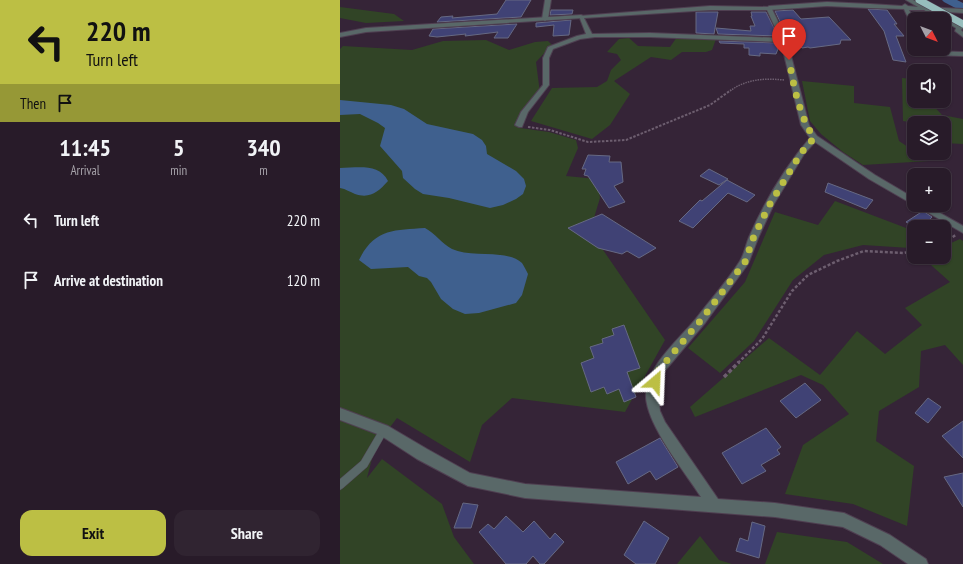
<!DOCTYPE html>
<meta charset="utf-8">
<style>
:root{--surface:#281b29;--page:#302431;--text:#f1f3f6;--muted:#a5a1a8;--line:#443946;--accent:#bcbf44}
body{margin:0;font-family:"PT Sans Narrow",sans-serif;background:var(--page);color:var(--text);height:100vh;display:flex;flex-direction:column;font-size:15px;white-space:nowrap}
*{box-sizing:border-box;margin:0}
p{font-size:13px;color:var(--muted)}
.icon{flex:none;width:22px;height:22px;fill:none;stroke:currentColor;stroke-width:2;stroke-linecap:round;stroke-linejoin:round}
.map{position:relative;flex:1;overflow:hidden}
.details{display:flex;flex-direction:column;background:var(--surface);width:340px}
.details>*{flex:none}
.banner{background:#bcbf44;color:#111;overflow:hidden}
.needle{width:26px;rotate:132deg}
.fabs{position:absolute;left:567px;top:12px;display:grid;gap:8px}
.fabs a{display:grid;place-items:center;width:44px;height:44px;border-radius:8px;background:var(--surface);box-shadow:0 1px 3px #0004,0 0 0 1px var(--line);font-size:20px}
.pin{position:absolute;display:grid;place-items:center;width:34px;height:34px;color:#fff;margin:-41px -17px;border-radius:50% 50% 50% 0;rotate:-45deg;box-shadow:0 0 4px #0007}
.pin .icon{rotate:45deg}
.me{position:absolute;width:44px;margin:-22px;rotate:26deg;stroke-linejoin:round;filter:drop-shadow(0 0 3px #0008)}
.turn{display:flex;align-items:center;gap:14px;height:84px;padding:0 20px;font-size:18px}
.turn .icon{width:52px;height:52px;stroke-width:2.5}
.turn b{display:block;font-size:28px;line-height:34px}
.then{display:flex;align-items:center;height:38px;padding:0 20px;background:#0003;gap:8px;font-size:15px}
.eta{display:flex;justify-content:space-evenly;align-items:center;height:68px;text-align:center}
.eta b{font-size:24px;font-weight:800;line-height:28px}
.cta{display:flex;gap:8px;margin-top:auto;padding:8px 20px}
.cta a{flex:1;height:46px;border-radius:12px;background:var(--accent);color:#111;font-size:16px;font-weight:800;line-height:46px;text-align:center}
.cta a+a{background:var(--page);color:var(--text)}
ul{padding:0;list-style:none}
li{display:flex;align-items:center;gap:12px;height:60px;padding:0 20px}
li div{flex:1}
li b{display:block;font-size:15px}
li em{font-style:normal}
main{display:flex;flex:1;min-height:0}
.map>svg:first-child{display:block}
</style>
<main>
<section class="details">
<div class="banner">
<div class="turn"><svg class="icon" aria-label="left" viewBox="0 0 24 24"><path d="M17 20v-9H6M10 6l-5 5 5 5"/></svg><div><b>220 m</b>Turn left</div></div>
<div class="then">Then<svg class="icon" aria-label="arrive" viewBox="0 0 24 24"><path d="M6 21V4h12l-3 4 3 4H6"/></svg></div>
</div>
<div class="eta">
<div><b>11:45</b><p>Arrival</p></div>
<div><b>5</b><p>min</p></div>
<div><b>340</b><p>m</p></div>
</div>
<ul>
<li><svg class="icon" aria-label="left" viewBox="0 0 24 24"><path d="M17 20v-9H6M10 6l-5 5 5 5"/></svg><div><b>Turn left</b></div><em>220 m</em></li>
<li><svg class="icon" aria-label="arrive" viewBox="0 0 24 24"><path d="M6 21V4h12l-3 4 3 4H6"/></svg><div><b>Arrive at destination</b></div><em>120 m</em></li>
</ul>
<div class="cta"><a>Exit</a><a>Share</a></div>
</section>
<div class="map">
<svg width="623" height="564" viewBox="0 0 623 564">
<rect width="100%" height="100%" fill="#352437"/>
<!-- green -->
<g fill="#314426">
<path d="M0,7L54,14L64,21L26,23L0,18Z"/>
<path d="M337,37L376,39L372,50L366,52H342L331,60L311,57L274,81L290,94L270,125L252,139L191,121L212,88L257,87L267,81L271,70L281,60L277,54L267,52L279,39L289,38L298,46L330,47Z"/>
<path d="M146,40L169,50L195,42L208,41L212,45L196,62L200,93L180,128L209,132L236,140L238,148L226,176L257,179L260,198L250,231L325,340L285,412L172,398L142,425L130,462L57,418L35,447L27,478L42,459L102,504L114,537L134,564H0V49L3,46L72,50L103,41Z"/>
<path d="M562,78L574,79V101H589L602,115L623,119V144L604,143V123H574L563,121Z"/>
<path d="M462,81L514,86V103L550,107L559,141L574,151V153H577L589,161L523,165L503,152L481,134L470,121Z"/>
<path d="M495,201L574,231V247L570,248L523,245L484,255L453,280L414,341L380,373L348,348L405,282L435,212L478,225Z"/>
<path d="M620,239L623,241V365L605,345L581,351L579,387L539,411L536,441L574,466L567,526L513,504L445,494L463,445L509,414L483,385L461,375L355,417L350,407L429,338L480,375L517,331L545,354L582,325L565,308L610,282L582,257H604V246Z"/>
<path d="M437,532L507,542L543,564H425Z"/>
<path d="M360,536L379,560L392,564H337Z"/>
</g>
<!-- water -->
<g fill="#3f608e">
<path d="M0,100L51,105L64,109L87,124L133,134L142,140L146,146L147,154L176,171L184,179L186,186L183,194L176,199L163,205L150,208L109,198L83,194L75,189L63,178L62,171L40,146L45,128L38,123L20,114L0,115Z"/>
<path d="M0,168C18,168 39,163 48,181C38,192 30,199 15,194C10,192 6,189 0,188Z"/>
<path d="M85,228C95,233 102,244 112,249C131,258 167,249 182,263C184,266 186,270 188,274L182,295L176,303L139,313L125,314L113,309L101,299L91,282L87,278L79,276L68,267L31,269L19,260C34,229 54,230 85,228Z"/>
</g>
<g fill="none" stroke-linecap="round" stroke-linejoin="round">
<!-- river -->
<path fill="#3f608e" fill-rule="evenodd" d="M602,0H617L623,3V12L604,2Z"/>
</g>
<!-- building -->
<g fill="#404275" stroke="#666983">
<path d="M166,0H191L181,17L97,22L101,17L113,16L112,18L157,14Z"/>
<path d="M528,9L547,10L557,24H554L564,36H556L566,62L553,60L544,31Z"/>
<path d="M211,10H233L232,14L210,15Z"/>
<path d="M453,10L461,19L489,17L511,40H501L500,44L470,48L468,47L462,48L443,28L435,11Z"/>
<path d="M356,12H378L374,34L356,33Z"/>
<path d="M411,12H426L438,36L378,34L376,28L411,31L410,26H415L411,16H412Z"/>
<path d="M231,20L229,35L213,36L214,25L196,27V23Z"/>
<path d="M177,24L168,38H154L158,32L125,36L126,34L97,37L89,36L93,29Z"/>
<path d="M379,41L438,43V49L436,54L420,53V56L409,55V48H404V44L380,43Z"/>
<path d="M248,155L270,156L269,162H281L283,182L274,186L285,202L269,208L248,176L244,175L246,169H242Z"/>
<path d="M369,169L388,179L379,185L360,176Z"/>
<path d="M387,180L415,195L407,202L388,193L353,228L339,221L360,200L362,201Z"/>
<path d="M488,183L533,200L526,209L485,192Z"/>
<path d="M583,211L592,217L583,227H575L566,222Z"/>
<path d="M262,214L316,248L299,258L287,251L282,254L258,248L228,228Z"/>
<path d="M284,325L300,368L287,372L296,397L284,402L279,389L267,394L264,387L251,392L241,363L254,358L250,347L263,343L262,339L274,335L272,329Z"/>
<path d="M465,383L481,400L456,418L440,401Z"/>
<path d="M588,398L601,407L588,423L575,413Z"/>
<path d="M623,421V458L602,436Z"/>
<path d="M426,428L441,447L437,450L440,454L421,465L426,471L402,484L382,453Z"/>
<path d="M320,438L338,467L316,480L310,471L288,484L276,462Z"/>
<path d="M623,473V507L604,477Z"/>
<path d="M123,503L138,505L131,528H114Z"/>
<path d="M166,516L183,532L194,521L210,539L215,533L224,542L204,564H200L193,556L186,564H166L139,532L148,524L154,529Z"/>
<path d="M304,521L329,538L315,564H296L284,555Z"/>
<path d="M412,522L425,526L419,558L396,551L400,538L408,541Z"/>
</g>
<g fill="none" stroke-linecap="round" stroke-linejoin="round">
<defs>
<path id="service" d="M44,426L47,427L48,430L27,467L3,488L0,490V479L21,461L41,427Z"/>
<g id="minor">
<path d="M205,0H211L208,19L205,21L202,19Z"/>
<path d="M566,0H573L586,7L623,9V13L592,11L622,27L623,28L621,30L623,32V37L615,31L616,28L604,21V19H599L584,10H569L574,19V26L571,24L564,9L530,8L527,6L530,4L562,6L565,4L568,6L578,7Z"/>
<path d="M370,6L431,7L447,40L469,125L477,136L535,175L574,198V205L529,179L475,142L464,154L434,204L419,236L408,264L365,323L323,373L318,392L320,411L325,422L378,499L435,503L504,513L550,535L586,559L588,564H568L540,545L503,527L435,517L185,498L128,486L77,459L40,435L0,420V408L48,426L87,449L130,473L185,484L361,497C345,472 303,421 306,392C309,363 341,338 358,316C372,298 388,280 400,261C405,253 406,243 410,235C425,201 446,166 470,138L461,125L441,42L310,37H255L240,39L213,49L209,58V85L188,112L182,127H179L175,125L181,112L203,85V58L208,47L237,36L246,34L239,16ZM370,10H427L440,38L310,33L252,34L244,18Z"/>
<path d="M583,49H589L590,51L623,52V56L588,55L586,54Z"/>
<path d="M575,205H586L623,226V233Z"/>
</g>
<g id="tertiary">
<path d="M487,2L530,4L533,6L530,8L487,6L429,10L426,8L429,6Z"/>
<path d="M241,15L243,16V18L26,32L0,37V33L26,28Z"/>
</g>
</defs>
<!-- service casing -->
<use href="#service" stroke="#4f3f51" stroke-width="1"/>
<!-- minor casing -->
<use href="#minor" stroke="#4f3f51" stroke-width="2"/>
<!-- tertiary casing -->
<use href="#tertiary" stroke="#4f3f51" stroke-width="2"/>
<!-- path-far3 -->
<path stroke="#6d5e6f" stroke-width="1.5" stroke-dasharray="1.5 1" stroke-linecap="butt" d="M390,91C406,79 425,78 444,80"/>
<!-- path-far2 -->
<path stroke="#6d5e6f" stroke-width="2" stroke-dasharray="2.5 1.5" stroke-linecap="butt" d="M188,127L210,130L248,142L286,140L370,105L391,90"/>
<!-- path-far1 -->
<g stroke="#6d5e6f" stroke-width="2.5" stroke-dasharray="3 2" stroke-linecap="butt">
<path d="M604,242L616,235"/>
<path d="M398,363L422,339L452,291L468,275L497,261L524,251L564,253L574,251"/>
</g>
<!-- path -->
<path stroke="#6d5e6f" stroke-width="3.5" stroke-dasharray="4 2.5" stroke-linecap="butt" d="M384,377L399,362"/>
<!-- service -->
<use href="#service" fill="#596868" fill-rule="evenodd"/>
<!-- minor -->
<use href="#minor" fill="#596868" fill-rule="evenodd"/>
<!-- tertiary -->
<use href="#tertiary" fill="#596868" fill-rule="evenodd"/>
<defs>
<path id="motorway-bridge" d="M579,0L623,24"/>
</defs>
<!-- motorway-bridge casing -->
<use href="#motorway-bridge" stroke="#4f3f51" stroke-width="8" stroke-linecap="butt"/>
<!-- motorway-bridge -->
<use href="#motorway-bridge" stroke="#97bebd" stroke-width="7"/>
</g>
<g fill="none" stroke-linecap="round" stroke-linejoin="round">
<!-- route -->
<path stroke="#bcbf44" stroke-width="7" stroke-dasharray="0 12.6" d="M315,382L318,371L361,320L405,262L414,236L430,204L461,153L474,138C459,115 454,87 449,60"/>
</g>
</svg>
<div class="fabs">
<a><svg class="needle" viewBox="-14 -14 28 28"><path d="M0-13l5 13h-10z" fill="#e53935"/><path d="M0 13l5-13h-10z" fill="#a5a1a8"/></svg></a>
<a><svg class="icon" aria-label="sound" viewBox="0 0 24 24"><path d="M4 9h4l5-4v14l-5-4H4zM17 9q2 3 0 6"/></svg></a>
<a><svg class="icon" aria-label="layers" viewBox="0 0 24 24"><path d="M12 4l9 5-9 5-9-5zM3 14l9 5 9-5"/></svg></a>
<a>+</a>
<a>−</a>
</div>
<div class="pin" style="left:449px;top:60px;background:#d93025"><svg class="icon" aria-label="arrive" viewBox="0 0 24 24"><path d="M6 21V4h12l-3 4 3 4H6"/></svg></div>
<svg class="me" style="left:315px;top:382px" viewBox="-20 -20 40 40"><path d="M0-17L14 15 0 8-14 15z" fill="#bcbf44" stroke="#fff" stroke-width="4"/></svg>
</div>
</main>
